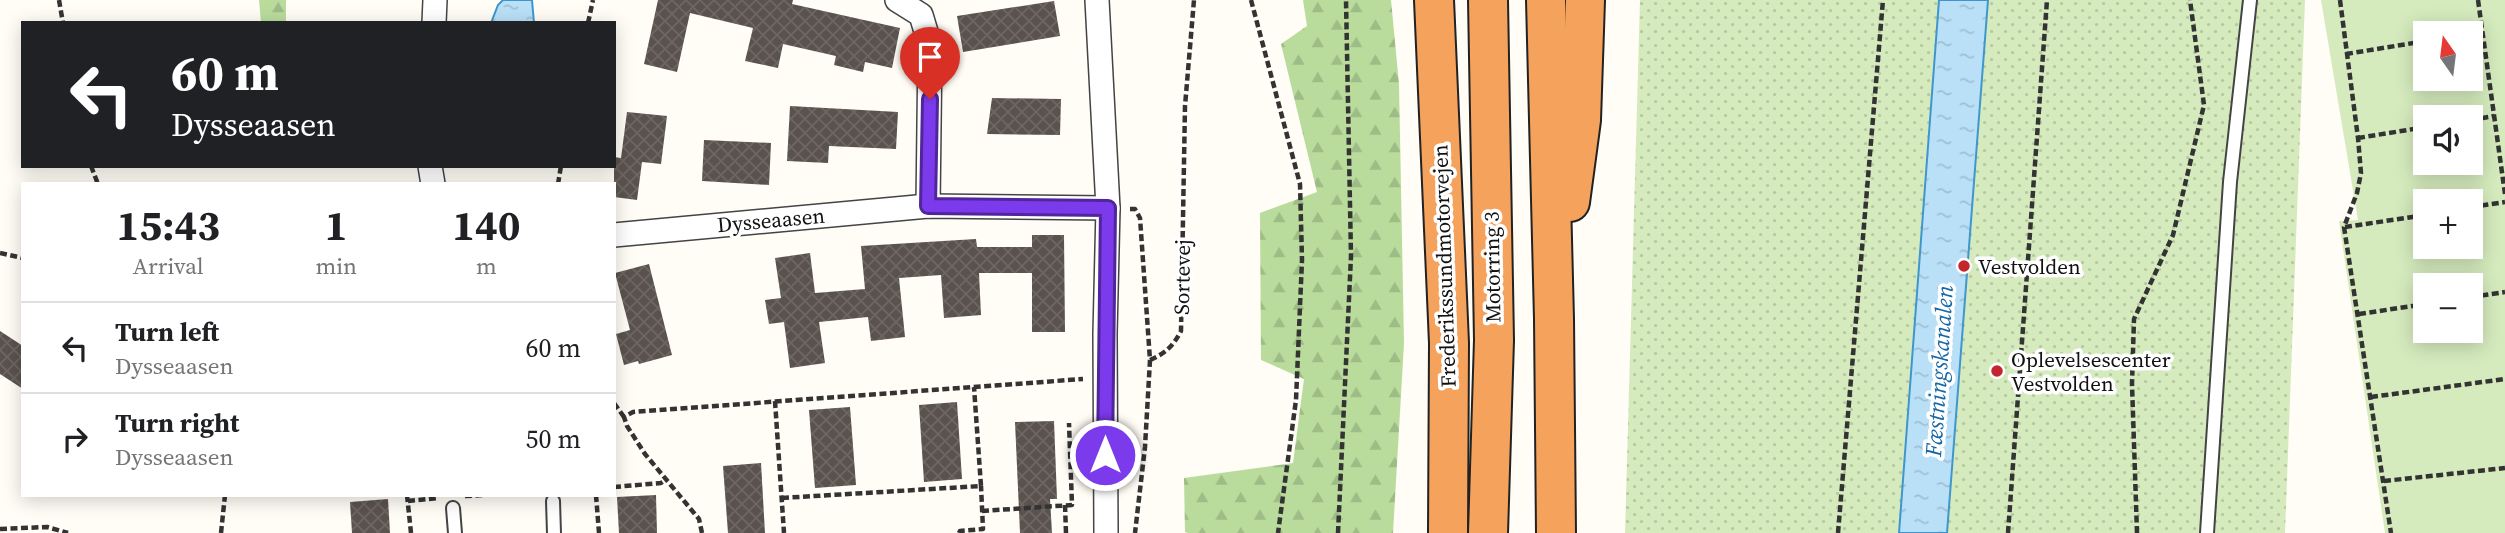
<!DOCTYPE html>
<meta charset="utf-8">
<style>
:root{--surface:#fff;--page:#f2f2f2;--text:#202124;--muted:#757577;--line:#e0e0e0}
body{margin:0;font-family:"Source Serif 4",serif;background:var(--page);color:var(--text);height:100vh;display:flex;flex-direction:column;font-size:26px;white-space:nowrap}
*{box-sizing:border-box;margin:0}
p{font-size:23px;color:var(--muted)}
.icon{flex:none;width:38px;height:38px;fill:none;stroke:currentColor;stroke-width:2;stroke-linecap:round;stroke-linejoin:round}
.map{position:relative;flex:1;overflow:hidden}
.sheet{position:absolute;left:21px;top:182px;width:595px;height:315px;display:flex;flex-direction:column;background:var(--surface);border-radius:0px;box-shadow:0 4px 18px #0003}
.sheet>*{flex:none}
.guide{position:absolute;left:21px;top:21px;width:595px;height:147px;border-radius:0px;box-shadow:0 4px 18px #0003;background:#202124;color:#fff;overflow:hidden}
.needle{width:46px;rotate:346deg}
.controls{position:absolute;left:2413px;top:21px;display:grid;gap:14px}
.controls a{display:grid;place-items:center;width:70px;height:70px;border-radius:0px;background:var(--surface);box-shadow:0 4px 18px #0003;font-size:35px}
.pin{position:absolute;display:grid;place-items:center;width:60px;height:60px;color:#fff;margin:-72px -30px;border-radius:50% 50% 50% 0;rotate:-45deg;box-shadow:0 0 7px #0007}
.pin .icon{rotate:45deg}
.me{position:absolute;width:77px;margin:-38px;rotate:0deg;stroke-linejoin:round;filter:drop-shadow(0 0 5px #0008)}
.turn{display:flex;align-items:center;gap:24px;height:147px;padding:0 35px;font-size:32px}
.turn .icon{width:91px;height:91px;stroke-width:2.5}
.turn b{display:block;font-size:49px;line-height:60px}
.eta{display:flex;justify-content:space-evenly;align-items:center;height:119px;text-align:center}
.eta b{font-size:42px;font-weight:700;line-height:49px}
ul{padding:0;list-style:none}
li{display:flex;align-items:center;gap:21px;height:91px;padding:0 35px;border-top:2px solid var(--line)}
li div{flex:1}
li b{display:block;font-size:26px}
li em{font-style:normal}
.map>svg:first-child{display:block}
</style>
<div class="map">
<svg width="2505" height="533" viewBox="0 0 2505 533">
<defs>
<pattern id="forest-firs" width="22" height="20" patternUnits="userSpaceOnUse" patternTransform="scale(1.75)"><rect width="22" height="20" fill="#b9dc9c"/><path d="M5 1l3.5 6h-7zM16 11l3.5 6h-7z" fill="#9ebc85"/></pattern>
<pattern id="park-dots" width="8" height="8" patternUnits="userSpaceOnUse" patternTransform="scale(1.75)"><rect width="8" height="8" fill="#d5ebbd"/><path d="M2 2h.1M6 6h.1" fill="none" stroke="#b6c8a1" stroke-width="1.8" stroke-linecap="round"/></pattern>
<pattern id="water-ripples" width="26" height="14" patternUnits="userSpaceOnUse" patternTransform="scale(1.75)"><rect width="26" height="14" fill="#b9e0f7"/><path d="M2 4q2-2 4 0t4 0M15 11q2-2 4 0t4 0" fill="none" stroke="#9ebfd3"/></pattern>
<pattern id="building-cross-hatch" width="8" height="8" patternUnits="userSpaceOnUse" patternTransform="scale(1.75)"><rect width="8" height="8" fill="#5a524d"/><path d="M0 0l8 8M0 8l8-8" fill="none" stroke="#6d6662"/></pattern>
</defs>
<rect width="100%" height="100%" fill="#fffdf5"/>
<!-- grass -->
<path fill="#d5ebbd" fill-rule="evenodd" d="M2321,0H2505V533H2385L2339,221L2358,220ZM2426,33H2471V79H2426ZM2426,117H2471V163H2426ZM2426,201H2471V247H2426ZM2426,285H2471V331H2426Z"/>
<!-- forest -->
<g fill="url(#forest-firs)">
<path d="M259,0H286V23H261Z"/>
<path d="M1303,0H1391L1399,84L1404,343L1393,533H1188L1185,532L1184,478L1293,463L1304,379L1261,360L1260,213L1317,192L1281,44L1307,26Z"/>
</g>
<!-- park -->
<path fill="url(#park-dots)" d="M1640,0H2305L2285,533H1625Z"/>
<!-- water -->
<g fill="url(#water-ripples)" stroke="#3f96cf" stroke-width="2">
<path d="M503,0H532L534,23H491L498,5Z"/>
<path d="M1939,0H1988L1947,533H1899Z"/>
</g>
<!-- building -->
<g fill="url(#building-cross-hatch)">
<path d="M658,0H793L792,4L900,28L892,68L865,62L863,72L834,65L836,56L783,44L778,68L745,61L753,28L690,13L677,72L644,64Z"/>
<path d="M1054,1L1060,36L963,52L957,16Z"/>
<path d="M992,98L1061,99L1060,135L987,134Z"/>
<path d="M790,106L898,112L896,149L829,146L828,163L787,161Z"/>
<path d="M627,112L667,116L661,164L642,162L637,200L614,197V157L621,158Z"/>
<path d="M704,140L771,143L769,185L702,181Z"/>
<path d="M1032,235H1064L1065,332H1032V273H979L981,315L944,318L941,275L899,278L905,337L871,341L868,317L819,322L825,363L790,368L784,322L769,324L765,300L781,298L775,258L810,253L815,293L865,289L861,246L976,239L977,247H1032Z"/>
<path d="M649,264L672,355L639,364L638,361L624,365L616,334L630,330L615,273Z"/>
<path d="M0,331L23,346V389L0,374Z"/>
<path d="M957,402L962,479L924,482L919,405Z"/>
<path d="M850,407L856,485L815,488L809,410Z"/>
<path d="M1054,421L1057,499H1050L1052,533H1020L1015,422Z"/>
<path d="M761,463L765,533H728L723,466Z"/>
<path d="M656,495L657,533H619L617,497Z"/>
<path d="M388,499L390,533H352L350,502Z"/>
</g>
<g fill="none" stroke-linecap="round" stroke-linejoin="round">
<defs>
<g id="service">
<path d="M553,501L554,533"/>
<path d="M453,508L455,533"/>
<path d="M2207,533L2230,182L2250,0"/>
</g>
<g id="minor">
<path d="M897,0L921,15L930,45L928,206"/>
<path d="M1097,0L1108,208L1105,334L1106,533"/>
<path d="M434,23L435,0"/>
<path d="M430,166L433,184"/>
<path d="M614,235L928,206L1108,208"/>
</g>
<g id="motorway">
<path d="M1434,0L1449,343L1448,533"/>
<path d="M1488,0L1494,340L1488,533"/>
<path d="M1546,0L1554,319L1556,533"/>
<path d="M1570,202L1581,120L1585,0"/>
</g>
</defs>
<!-- service casing -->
<use href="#service" stroke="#444" stroke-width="16"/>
<!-- minor casing -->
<use href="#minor" stroke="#444" stroke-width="26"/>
<!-- motorway casing -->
<use href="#motorway" stroke="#222" stroke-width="42"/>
<!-- path -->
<g stroke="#333" stroke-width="4.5" stroke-dasharray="7 3.5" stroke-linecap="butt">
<path d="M59,0L63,23"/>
<path d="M1251,0L1300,184L1302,260L1296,400L1278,533"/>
<path d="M2340,0L2358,138L2361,173L2357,193L2344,227L2391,533"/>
<path d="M2478,0L2505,194"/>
<path d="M588,23L593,0"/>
<path d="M2469,33L2482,31"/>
<path d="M2346,54L2426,41"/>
<path d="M2471,120L2494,116"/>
<path d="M2358,138L2426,127"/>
<path d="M91,166L98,184"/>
<path d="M558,184L561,166"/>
<path d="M2471,207L2505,202"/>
<path d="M1130,209H1135L1140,218L1150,360L1145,447L1135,533"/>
<path d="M2345,227L2426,215"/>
<path d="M0,253L23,258"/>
<path d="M2471,297L2505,292"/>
<path d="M2359,314L2426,304"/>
<path d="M1150,360C1166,353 1173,346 1181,331L1185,106L1194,0"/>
<path d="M2371,397L2505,379"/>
<path d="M775,401L784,533"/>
<path d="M614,403L624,417"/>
<path d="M2384,481L2505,468"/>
<path d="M614,487L661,483L667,479"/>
<path d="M407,495L411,533"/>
<path d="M596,495L599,533"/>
<path d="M465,496L484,495"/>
<path d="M782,498L981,486L974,387"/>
<path d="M408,501L439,498"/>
<path d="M1065,505L1066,533"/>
<path d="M982,511L1072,505L1069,423"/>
<path d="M0,529L47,527L68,533"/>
<path d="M221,533L225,495"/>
<path d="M702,533L699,519L645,454L627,426L624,417L633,412L1083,379"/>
<path d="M959,533L960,531L983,529L981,486"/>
<path d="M1338,533L1351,256L1346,0"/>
<path d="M1838,533L1883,0"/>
<path d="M2008,533L2047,0"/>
<path d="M2137,533L2132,384L2134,319L2173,235L2204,105L2190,0"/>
</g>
<!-- service -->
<use href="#service" stroke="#fff" stroke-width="12"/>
<!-- minor -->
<use href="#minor" stroke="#fff" stroke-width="23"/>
<!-- motorway -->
<use href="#motorway" stroke="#f5a25d" stroke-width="38"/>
</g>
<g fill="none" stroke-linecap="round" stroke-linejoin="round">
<defs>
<path id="route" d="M930,99L928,206L1108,208L1105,455"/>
</defs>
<!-- route casing -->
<use href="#route" stroke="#51269a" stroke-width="18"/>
<!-- route -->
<use href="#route" stroke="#7c3aed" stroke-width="12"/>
</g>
<!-- markers -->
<g fill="#c4262e" stroke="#fff" stroke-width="2.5">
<circle cx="1964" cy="266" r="7"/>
<circle cx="1997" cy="371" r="7"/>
</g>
<g text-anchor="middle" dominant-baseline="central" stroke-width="7" stroke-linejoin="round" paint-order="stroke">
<!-- street labels -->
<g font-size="21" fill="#111" stroke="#fff">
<text transform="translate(771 220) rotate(-5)">Dysseaasen</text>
<text transform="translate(1444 266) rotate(-92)">Frederikssundmotorvejen</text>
<text transform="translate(1492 267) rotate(-91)">Motorring 3</text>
<text transform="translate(1182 277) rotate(-89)">Sortevej</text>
</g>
<!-- poi labels -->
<g font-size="21" fill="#111" stroke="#fff" text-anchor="start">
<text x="1978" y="266">Vestvolden</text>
<text x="2011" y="359">Oplevelsescenter<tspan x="2011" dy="24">Vestvolden</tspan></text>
</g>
<!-- water labels -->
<g font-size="23" font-style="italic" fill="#1768a6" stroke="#fff">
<text transform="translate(1939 371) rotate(-86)">Fæstningskanalen</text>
</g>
</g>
</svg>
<div class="controls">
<a><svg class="needle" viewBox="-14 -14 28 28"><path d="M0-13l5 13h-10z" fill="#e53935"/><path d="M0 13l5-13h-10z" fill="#757577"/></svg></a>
<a><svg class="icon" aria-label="sound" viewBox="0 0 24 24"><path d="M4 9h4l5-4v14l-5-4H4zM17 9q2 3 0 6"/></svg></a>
<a>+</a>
<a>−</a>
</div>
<div class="pin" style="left:930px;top:99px;background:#d93025"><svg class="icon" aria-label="arrive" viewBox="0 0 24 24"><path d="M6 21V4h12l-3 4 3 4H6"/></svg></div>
<svg class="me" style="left:1105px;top:455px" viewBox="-20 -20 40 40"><circle r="17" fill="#7c3aed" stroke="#fff" stroke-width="3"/><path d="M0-11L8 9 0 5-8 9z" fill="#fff"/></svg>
<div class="guide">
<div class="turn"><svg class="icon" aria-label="left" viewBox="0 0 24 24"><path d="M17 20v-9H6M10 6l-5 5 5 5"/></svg><div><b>60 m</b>Dysseaasen</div></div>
</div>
<section class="sheet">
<div class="eta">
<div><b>15:43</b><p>Arrival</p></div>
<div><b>1</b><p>min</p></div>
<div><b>140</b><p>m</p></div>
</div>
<ul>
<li><svg class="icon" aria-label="left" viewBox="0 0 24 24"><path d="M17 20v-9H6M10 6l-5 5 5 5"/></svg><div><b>Turn left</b><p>Dysseaasen</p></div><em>60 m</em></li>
<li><svg class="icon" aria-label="right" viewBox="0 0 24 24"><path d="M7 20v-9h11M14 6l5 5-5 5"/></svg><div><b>Turn right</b><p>Dysseaasen</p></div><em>50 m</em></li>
</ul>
</section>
</div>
